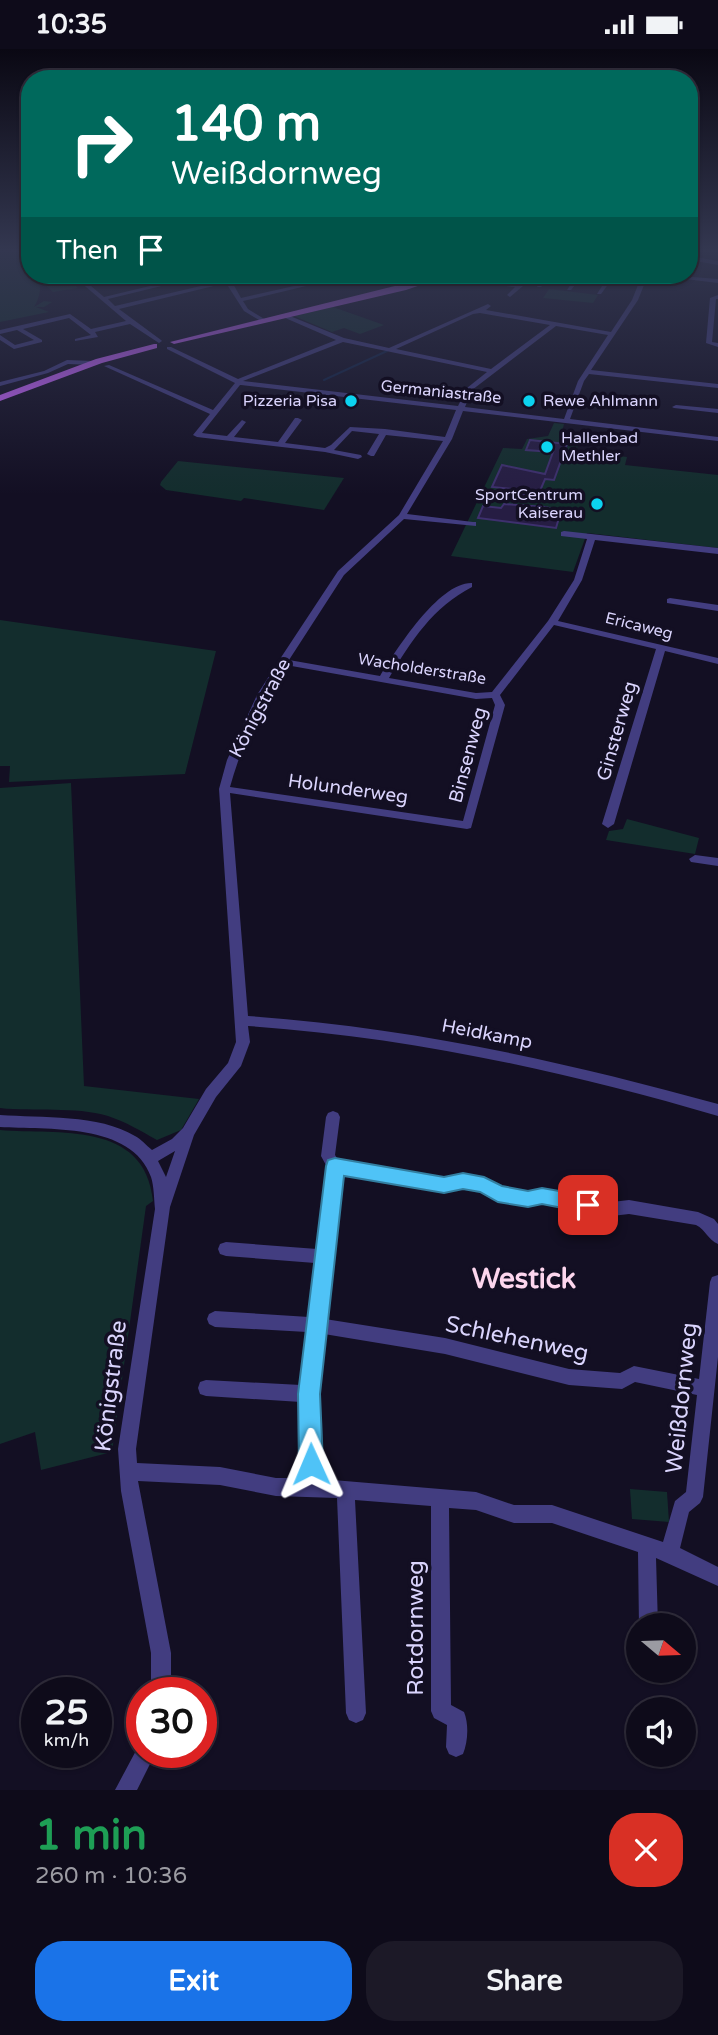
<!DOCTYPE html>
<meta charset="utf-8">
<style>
:root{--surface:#0e0b1a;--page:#1c1927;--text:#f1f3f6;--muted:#9b9ba2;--line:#2e2b39;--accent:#1a73e8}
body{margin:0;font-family:"Varela Round",sans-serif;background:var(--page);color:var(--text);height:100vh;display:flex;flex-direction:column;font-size:26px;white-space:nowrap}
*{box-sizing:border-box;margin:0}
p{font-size:23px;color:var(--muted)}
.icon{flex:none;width:38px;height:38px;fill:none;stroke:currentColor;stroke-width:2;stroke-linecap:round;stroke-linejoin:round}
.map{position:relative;height:1741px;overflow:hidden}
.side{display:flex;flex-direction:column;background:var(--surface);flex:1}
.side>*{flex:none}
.banner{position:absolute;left:21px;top:21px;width:677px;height:214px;border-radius:28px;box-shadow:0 2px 5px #0004,0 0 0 2px var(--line);background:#00695c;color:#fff;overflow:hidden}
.needle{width:46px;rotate:109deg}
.tools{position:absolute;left:626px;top:1564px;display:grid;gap:14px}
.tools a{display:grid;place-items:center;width:70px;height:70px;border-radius:50%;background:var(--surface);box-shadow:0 2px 5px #0004,0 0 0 2px var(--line);font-size:35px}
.speed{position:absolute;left:21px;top:1628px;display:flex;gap:14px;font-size:35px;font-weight:700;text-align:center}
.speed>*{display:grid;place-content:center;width:91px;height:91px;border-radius:50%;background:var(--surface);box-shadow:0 2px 5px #0004,0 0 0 2px var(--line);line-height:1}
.speed small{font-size:18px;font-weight:400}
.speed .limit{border:10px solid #d22;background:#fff;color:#111}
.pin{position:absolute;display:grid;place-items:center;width:60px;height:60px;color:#fff;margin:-30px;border-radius:14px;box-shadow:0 4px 10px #0006}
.me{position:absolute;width:77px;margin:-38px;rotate:359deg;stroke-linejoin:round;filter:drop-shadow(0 0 5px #0008)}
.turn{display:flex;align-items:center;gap:24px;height:147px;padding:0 35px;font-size:32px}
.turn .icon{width:91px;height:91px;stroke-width:2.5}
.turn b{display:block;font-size:49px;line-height:60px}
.then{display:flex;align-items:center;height:66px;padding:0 35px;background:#0003;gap:14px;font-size:26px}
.round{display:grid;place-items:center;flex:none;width:74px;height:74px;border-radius:28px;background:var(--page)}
.summary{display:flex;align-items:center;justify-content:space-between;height:119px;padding:0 35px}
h1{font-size:42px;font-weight:700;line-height:52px;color:#1e9e55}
.primary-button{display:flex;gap:14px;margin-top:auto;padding:14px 35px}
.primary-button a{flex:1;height:80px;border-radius:28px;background:var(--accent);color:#fff;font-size:28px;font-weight:700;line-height:80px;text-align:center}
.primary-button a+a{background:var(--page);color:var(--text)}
.status{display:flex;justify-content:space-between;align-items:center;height:49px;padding:0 35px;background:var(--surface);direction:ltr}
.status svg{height:19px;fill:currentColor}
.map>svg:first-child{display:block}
</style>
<div class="status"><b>10:35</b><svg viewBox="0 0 49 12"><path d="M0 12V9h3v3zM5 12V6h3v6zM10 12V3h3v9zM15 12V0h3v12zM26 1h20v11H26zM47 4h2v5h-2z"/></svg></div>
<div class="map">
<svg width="718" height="1741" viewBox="0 0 718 1741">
<rect width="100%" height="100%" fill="#130f23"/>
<!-- green -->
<g fill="#132d2d">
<path d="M0,202H30V226H68L65,227L78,239L53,243L40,231H37C43,235 39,251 34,258L44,252L52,253L44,258H36L49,263L0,273Z"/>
<path d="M549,240L598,246L593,254L543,249Z"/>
<path d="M333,258L384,276L360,285L344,279L332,283L294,267Z"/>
<path d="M554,374L564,375L560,390L578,392L577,402L627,408L625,416L718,426V499L587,484L573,523L451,507L503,399L522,400L527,390L548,387Z"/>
<path d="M178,412L344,429L324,461L244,449L241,452L166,441L160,436L161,433Z"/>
<path d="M0,571L216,602L185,725L9,733L10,717H0Z"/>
<path d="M71,734L84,1037L199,1050L181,1081L157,1091C141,1082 126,1073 108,1067C74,1057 35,1063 0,1059V739Z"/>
<path d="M627,770L699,789L695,805L606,791L609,782L623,780Z"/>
<path d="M0,1081C58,1086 145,1071 153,1152L146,1157L112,1403L41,1421L35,1383L0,1395Z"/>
<path d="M630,1440L667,1443L669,1473L632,1470Z"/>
</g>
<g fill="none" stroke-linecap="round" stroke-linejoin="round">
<!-- stream -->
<path stroke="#112346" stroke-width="2" d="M324,331L387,302"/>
</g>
<!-- building -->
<g fill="#261d43" stroke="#3e306e" stroke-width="2">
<path d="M530,391L567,395L554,431L545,430L540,442L506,451L512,440L492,438L502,416L545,425L553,403L526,401Z"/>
<path d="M504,455L545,458L561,462L556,479L478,469L483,457L501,459Z"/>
</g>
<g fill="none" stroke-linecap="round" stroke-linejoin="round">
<!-- minor -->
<g fill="#423d80" fill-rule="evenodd">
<path d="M690,207L718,212V216L690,211Z"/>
<path d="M72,226H78L104,248L175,231L169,226H175L182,232L108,250L115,257L248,226H257L232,233L241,249L343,226H352L243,252L248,260L266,271L264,274L244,262L226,234L119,260L161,291L162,292L159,294L130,275L95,283L98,288L75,292V290L91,286L69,269L23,280L42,291V293L14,300L0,291V286L15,296L34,291L17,281L0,285V281L70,265L91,280L126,272Z"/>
<path d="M440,226L520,235L523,237L510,248L507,246L515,238L438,229Z"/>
<path d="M546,226H552L541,238H537Z"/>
<path d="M577,226H583L571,241H567Z"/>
<path d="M609,226H615L601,245H597Z"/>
<path d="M642,226H648L638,251L591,321L718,335V339L589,325L584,332L570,370L718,388V392L463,362L452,390L407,465L473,473H476V477L404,470L344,526L289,611L380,627C396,601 439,533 472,534V538C433,558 411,592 389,629L476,644L492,643L548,572L574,531L587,490L561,487V483L564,482L718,499V505L595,491L582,531L558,572L718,609V615L665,602L614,775L608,779L602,775L656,600L554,576L500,646L505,656L471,779L467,780L230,744L248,967C408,978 563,1012 718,1055V1067C564,1022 409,988 248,977L250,993L241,1017L216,1048L194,1086L170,1158L136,1400L137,1414L220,1418L276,1429H303L301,1353L206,1347L200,1345L198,1339L200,1333L206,1331L301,1336L307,1283L215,1278L209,1275L207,1270L209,1265L215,1262L309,1268L315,1214L226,1207L220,1205L218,1200L220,1195L226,1193L317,1200L327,1118L321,1107L326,1068L328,1064L333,1062L338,1064L340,1068L335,1106L339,1112L444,1130L463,1126L484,1130L501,1138L528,1144L542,1141L612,1153L629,1151L698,1163L714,1170L718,1175V1195C708,1191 706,1181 696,1176L629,1165L612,1167L542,1153L528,1156L498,1150L481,1142L463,1138L444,1142L341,1124L325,1270L445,1289L569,1320L620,1324L634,1317L699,1330L710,1233L712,1228L718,1226V1308L703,1448L700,1454L689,1463L680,1499L718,1518V1537L656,1509L658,1577L639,1578L638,1503L552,1474H514L476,1461L449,1459L451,1656L464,1663C469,1675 468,1693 463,1705L456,1708L449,1705L446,1698L447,1676L434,1669L431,1662V1457L355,1451L366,1664L363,1671L356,1674L349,1671L346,1664L337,1449L276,1447L220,1436L138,1432L171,1604V1643H151V1604L121,1442L118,1400L155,1160C154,1150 154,1137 151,1128C132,1073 46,1081 0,1078V1066C41,1069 99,1065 135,1087C141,1090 146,1096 152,1101L172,1090L183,1079L206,1040L228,1014L236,993L219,740L227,711L257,646L278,613L338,522L399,466L443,392L386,386L374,407H371L367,405L379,385L352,382L334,401L361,406L362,408L358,410L325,403L197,388L193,386L210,365L104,317L109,316L213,361L235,334L167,300V298H171L238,330L336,291L283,268L285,265L344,289L389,299L488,255L491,257L486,261L611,283L632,251ZM480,264L550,276L491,320L396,300L473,265ZM556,277L608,286L578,332L564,370L465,358L472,341ZM343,293L487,323L467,339L458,357L243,332ZM240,336H241L456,361L445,388L385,380L350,378L331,396L325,399L285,394L302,371L298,369H295L278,393L234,388L246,373L242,371L227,387L202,384ZM286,616L476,650L492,649L495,656L463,772L230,738C242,694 262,654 286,616ZM175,1102L166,1128L158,1112ZM324,1285L445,1305L569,1336L622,1340L635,1333L697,1346L686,1443L675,1452L663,1493L552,1456H514L476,1443L321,1430L318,1345Z"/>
<path d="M666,226L718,230V234L669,228Z"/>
<path d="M718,246V250H716L712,293L718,294V298L706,294L710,249Z"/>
<path d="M67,311L93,312L96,314L93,316L68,315L48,324L0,337V333L44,322Z"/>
<path d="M676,356L718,360V364L674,359L672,358Z"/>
<path d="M670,549L718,556V562L667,554V550Z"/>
<path d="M695,806L718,809V817L691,813L689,810Z"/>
<path d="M142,1694V1703H156L137,1741H115L139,1696Z"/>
</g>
<!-- major -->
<g fill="#c361f7" fill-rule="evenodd">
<path d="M439,226H450L406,241L174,295L170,293Z"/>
<path d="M154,295H157V299L102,314L0,352V346L96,310Z"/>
</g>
</g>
<!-- sky -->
<linearGradient id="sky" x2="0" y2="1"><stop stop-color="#0a0813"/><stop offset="0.45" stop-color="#333750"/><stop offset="1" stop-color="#333750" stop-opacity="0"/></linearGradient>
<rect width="718" height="446" fill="url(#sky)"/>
<!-- route -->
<path fill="#4fc3f7" stroke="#337fa1" stroke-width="2" d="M335,1109L444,1128L463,1124L484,1128L502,1137L528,1142L542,1139L588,1147L595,1150L598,1156L595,1161L588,1164L542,1155L528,1158L498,1153L480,1143L463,1140L444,1144L344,1127L320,1345L323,1415L319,1423L311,1426L303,1423L299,1415L298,1345L326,1117L328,1111Z"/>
<!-- markers -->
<g fill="#0cd3f0" stroke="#130f23" stroke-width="2.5">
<circle cx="351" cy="352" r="7"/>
<circle cx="529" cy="352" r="7"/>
<circle cx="547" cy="398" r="7"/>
<circle cx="597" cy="455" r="7"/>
</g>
<g text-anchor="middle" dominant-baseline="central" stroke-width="7" stroke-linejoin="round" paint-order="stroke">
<!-- far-street labels -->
<g font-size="16" fill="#dad4fd" stroke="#130f23">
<text transform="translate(441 343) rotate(6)">Germaniastraße</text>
<text transform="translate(639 577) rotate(14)">Ericaweg</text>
<text transform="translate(422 620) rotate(9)">Wacholderstraße</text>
</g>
<!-- far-poi labels -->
<g font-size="16" fill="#dad4fd" stroke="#130f23" text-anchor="end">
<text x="337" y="352">Pizzeria Pisa</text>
<text x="543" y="352" text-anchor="start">Rewe Ahlmann</text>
<text x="561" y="389" text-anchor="start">Hallenbad<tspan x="561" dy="18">Methler</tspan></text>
<text x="583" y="446">SportCentrum<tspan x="583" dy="18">Kaiserau</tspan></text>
</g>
<!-- street labels -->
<g font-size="19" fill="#dad4fd" stroke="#130f23">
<text transform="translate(260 659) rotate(-62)">Königstraße</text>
<text transform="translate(617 682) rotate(-74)">Ginsterweg</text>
<text transform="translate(468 706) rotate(-75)">Binsenweg</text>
<text transform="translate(348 740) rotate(8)">Holunderweg</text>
<text transform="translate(487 985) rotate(11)">Heidkamp</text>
</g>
<!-- near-street labels -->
<g font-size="23" fill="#dad4fd" stroke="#130f23">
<text transform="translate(517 1290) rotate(12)">Schlehenweg</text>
<text transform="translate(111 1337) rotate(-83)">Königstraße</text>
<text transform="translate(682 1349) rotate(-84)">Weißdornweg</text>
<text transform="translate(416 1579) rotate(-90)">Rotdornweg</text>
</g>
<!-- near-quarter labels -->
<g font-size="28" font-weight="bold" fill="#fdd6ee" stroke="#130f23">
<text x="524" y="1230">Westick</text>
</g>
</g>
</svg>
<div class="tools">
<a><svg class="needle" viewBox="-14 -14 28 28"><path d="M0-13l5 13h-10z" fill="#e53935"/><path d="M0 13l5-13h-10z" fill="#9b9ba2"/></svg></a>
<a><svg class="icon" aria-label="sound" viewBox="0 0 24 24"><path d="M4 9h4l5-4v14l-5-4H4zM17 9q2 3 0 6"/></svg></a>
</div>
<div class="speed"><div>25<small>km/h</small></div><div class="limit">30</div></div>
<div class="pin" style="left:588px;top:1156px;background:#d93025"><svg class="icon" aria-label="arrive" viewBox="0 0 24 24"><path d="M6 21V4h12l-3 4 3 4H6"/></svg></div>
<svg class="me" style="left:311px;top:1415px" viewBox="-20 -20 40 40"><path d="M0-17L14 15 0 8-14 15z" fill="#4fc3f7" stroke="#fff" stroke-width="4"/></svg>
<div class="banner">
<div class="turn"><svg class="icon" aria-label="right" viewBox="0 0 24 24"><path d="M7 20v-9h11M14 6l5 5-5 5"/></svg><div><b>140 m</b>Weißdornweg</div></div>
<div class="then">Then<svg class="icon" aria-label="arrive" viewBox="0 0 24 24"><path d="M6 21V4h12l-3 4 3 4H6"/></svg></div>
</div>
</div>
<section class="side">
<div class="summary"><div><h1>1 min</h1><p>260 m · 10:36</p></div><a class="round" style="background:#d93025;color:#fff"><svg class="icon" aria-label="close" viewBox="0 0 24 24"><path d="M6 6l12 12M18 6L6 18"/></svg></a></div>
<div class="primary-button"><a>Exit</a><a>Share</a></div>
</section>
